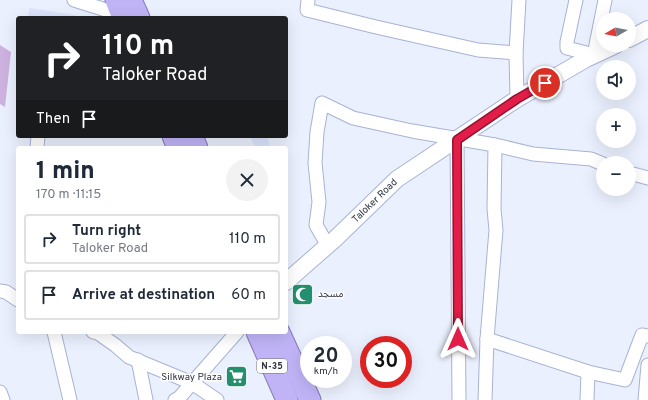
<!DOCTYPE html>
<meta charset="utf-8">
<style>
:root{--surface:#fff;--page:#f2f2f3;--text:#1f2937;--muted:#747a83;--line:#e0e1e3}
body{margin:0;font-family:Overpass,"Noto Sans Arabic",sans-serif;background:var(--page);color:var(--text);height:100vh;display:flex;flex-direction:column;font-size:15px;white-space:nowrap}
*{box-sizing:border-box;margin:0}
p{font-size:13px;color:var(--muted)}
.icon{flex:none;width:22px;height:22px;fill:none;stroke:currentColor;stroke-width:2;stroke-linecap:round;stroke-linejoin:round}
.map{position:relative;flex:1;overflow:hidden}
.panel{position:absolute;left:16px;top:146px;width:272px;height:188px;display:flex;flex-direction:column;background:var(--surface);border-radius:4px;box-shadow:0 4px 16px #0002}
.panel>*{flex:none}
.hud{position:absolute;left:16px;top:16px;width:272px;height:122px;border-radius:4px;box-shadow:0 4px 16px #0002;background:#202124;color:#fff;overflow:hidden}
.needle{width:26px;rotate:261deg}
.controls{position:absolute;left:596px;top:12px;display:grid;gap:8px}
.controls a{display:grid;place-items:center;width:40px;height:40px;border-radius:50%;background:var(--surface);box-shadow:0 4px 16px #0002;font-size:20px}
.speed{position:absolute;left:300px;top:336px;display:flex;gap:8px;font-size:20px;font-weight:700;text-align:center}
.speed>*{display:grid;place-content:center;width:52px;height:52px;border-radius:50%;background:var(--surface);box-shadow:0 4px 16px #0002;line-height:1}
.speed small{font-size:10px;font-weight:400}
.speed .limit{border:6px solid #d22;background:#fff;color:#111}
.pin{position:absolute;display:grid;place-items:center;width:34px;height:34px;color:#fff;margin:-17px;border:2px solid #fff;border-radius:50%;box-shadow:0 1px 4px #0007}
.me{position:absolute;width:44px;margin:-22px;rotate:0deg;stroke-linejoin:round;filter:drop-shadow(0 0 3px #0008)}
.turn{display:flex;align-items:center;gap:14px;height:84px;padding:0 20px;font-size:18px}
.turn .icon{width:52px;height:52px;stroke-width:2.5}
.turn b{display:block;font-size:28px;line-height:34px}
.then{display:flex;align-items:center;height:38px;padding:0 20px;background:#0003;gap:8px;font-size:15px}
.round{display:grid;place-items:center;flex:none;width:42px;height:42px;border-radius:21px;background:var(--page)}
.head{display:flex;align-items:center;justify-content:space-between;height:68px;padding:0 20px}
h1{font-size:24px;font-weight:800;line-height:30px}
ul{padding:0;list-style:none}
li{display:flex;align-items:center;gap:12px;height:50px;margin:0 8px 6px;padding:0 12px;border:2px solid var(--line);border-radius:4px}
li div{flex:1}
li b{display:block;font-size:15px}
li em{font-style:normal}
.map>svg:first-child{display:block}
</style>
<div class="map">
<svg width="648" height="400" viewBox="0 0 648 400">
<rect width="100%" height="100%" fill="#ebf0fe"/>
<!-- built -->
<g fill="#dbe4fc">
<path d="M29,8L75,15V18H28Z"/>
<path d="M250,136H267L270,148H255Z"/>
</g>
<!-- green -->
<path fill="#cdb1df" d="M0,45L11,52L5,107L0,104Z"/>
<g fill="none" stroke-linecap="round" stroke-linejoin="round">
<defs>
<g id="minor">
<path d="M74,0L122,15"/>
<path d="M308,0L307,10L376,27L478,50L516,53"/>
<path d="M576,0L567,42V48L594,55L605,0"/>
<path d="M517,99L516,53L519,0"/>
<path d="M457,140L459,400"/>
<path d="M37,148L38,136"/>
<path d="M629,173L648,178"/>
<path d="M328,246L316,225L319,202L315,163L317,132L322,103L353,118L412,131L495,145L533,154L591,159L603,164"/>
<path d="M0,291L6,292L18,300"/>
<path d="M54,332L70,400"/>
<path d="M93,332L98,333L115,345L129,357L192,383L217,400"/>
<path d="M487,339L588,372L625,380L642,335L648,336"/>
<path d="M138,360L146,400"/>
<path d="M0,392L3,400"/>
<path d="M175,400L179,398L237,332"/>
<path d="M485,400L487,339L496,230L494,209L495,145"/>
<path d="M587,400L588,372"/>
<path d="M645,400L648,365"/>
</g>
<g id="tertiary">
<path d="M629,39L648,29"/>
<path d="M286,282L335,239L397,179L517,99L586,59L616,45"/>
</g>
<g id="trunk">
<path d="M116,0L123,18"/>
<path d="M131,0L139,18"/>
<path d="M173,136L178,148"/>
<path d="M192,136L197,148"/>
<path d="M257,332L287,400"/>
<path d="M279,332L310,400"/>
</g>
</defs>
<!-- minor casing -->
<use href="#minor" stroke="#a8b3d4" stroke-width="15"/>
<!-- tertiary casing -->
<use href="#tertiary" stroke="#a8b3d4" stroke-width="18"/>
<!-- trunk casing -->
<use href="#trunk" stroke="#827ab6" stroke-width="23"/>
<!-- minor -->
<use href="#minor" stroke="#fff" stroke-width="13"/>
<!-- tertiary -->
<use href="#tertiary" stroke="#fff" stroke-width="16"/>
<!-- trunk -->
<use href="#trunk" stroke="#c0b4f7" stroke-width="21"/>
</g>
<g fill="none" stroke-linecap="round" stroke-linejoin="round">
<defs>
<path id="route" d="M458,339L457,140L517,99L545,83"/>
</defs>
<!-- route casing -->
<use href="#route" stroke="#92132f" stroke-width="10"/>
<!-- route -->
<use href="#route" stroke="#e11d48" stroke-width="7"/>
</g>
<!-- icons -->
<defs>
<symbol id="mosque-square" viewBox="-11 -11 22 22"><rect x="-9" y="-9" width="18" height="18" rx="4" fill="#248f6e" stroke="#fdfdfd"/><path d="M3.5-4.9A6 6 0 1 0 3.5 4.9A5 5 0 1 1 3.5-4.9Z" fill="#fff"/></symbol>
<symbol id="supermarket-square" viewBox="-11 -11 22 22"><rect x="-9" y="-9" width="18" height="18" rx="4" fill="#248f6e" stroke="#fdfdfd"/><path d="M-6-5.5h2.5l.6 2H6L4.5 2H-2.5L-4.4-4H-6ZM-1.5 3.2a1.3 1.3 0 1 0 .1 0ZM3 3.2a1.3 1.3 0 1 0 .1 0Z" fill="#fff"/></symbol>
</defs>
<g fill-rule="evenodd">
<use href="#mosque-square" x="290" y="282" width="25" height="25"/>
<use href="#supermarket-square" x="224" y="364" width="25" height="25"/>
</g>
<g text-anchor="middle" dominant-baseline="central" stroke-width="3" stroke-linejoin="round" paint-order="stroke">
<!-- shield labels -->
<rect fill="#fdfdfd" stroke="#6c7079" stroke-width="1" x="257" y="359" width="30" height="14" rx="3"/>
<g font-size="9" font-weight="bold" fill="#2e3340">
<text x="272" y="366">N-35</text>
</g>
<!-- street labels -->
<g font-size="10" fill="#2e3340" stroke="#fdfdfd">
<text transform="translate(375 201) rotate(-44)">Taloker Road</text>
</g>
<!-- poi labels -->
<g font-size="10" fill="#2e3340" stroke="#fdfdfd" text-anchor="start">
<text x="318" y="294">مسجد</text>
<text x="222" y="377" text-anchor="end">Silkway Plaza</text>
</g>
</g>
</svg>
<div class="controls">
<a><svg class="needle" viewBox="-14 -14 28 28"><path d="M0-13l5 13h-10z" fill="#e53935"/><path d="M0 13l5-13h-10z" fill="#747a83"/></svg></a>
<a><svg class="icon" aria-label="sound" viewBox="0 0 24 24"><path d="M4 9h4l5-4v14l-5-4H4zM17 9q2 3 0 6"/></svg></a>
<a>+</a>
<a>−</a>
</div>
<div class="speed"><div>20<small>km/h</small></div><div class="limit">30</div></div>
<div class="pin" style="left:545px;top:83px;background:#d93025"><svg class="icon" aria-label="arrive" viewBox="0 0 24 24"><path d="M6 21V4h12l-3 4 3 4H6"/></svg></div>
<svg class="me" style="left:458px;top:339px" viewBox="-20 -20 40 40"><path d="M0-17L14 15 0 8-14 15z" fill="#e11d48" stroke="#fff" stroke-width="4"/></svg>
<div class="hud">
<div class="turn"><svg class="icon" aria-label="right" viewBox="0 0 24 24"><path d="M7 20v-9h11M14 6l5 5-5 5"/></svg><div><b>110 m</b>Taloker Road</div></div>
<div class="then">Then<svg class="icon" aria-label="arrive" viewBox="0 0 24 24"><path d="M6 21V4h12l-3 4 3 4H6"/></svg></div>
</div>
<section class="panel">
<div class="head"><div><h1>1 min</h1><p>170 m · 11:15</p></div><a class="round"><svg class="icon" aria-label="close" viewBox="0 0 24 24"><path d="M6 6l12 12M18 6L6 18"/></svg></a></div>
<ul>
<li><svg class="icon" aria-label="right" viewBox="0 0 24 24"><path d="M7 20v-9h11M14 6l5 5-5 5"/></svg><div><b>Turn right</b><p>Taloker Road</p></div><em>110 m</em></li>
<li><svg class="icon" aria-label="arrive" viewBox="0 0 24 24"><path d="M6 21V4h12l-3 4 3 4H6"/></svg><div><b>Arrive at destination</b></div><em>60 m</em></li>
</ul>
</section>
</div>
